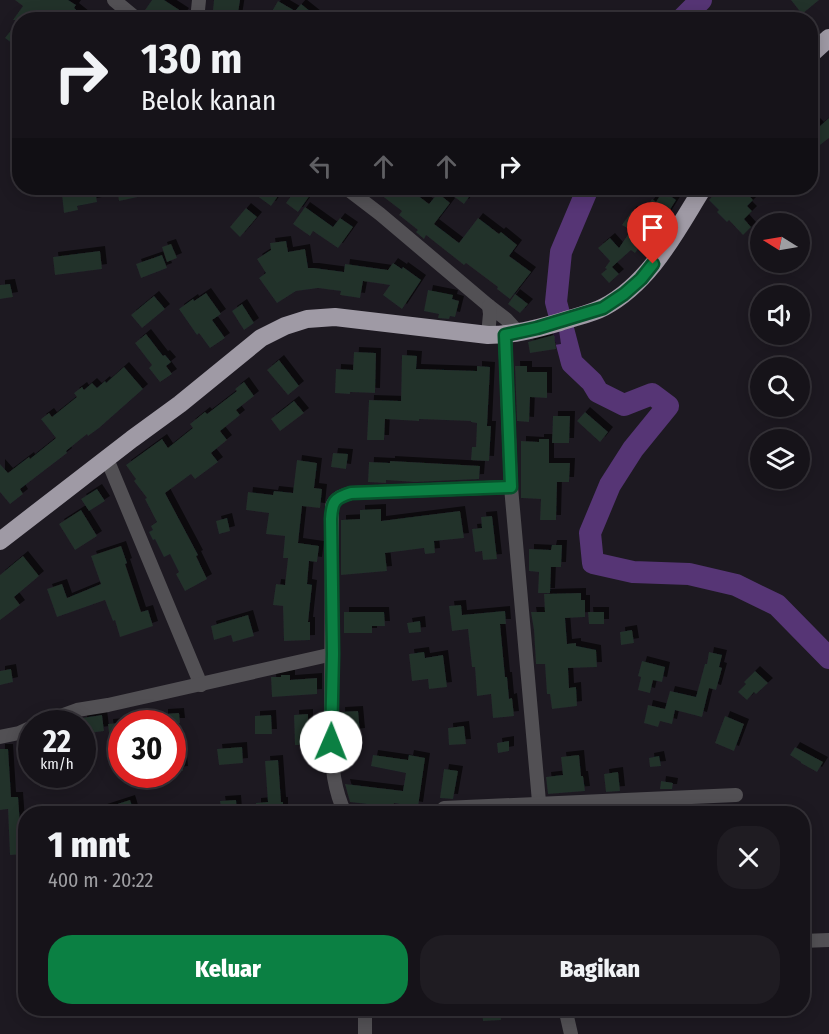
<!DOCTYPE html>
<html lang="id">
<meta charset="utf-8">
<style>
:root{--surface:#161319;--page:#1f1c22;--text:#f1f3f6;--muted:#9e9ea2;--line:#353238;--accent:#0b8043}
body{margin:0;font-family:"Fira Sans Condensed",sans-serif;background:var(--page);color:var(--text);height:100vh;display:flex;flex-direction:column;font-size:22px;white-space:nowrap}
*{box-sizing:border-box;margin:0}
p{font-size:20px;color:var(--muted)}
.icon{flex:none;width:33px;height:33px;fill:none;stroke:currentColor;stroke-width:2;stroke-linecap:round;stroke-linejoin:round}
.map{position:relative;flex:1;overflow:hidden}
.details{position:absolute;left:18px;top:806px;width:792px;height:210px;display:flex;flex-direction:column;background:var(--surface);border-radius:24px;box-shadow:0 3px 15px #0003,0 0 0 2px var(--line)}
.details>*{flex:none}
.banner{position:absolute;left:12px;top:12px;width:806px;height:183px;border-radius:24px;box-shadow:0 3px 15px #0003,0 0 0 2px var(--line);background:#161319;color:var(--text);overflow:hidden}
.needle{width:39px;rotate:281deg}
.controls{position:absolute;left:750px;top:213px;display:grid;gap:12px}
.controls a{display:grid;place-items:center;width:60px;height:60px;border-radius:50%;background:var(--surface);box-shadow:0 3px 15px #0003,0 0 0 2px var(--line);font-size:30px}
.speed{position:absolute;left:18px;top:710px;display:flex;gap:12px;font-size:30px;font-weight:700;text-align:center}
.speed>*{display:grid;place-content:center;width:78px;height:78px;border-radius:50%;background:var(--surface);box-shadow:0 3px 15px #0003,0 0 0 2px var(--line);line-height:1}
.speed small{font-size:15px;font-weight:400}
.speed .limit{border:9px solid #d22;background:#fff;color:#111}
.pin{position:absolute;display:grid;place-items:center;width:51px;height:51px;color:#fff;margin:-62px -26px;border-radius:50% 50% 50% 0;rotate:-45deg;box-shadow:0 0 6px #0007}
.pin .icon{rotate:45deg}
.me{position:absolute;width:66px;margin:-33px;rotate:1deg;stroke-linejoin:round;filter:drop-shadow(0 0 4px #0008)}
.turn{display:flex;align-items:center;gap:21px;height:126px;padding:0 30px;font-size:27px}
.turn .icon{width:78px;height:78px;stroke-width:2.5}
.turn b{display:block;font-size:42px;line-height:51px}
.lanes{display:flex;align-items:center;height:57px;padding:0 30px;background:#0003;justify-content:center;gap:30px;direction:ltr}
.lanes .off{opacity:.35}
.round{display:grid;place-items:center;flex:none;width:63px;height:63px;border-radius:24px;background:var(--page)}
.overview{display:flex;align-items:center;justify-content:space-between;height:102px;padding:0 30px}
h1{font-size:36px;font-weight:800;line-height:45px}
.button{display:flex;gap:12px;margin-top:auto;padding:12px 30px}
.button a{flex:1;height:69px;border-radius:24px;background:var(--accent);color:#fff;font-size:24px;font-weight:800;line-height:69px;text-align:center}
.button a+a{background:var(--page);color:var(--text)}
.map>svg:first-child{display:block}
</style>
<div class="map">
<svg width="829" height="1034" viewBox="0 0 829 1034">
<defs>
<filter id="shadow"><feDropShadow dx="5" dy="-5" stdDeviation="0" flood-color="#0009"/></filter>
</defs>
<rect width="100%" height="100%" fill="#1d1921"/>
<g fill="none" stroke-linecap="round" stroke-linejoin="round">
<!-- river -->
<g stroke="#563575" stroke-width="22">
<path d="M681,20L701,0"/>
<path d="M588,188L561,252L556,302L572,363L592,382L598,392L624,405L652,394L668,406L633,449L610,485L590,533L593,563L633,572L689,574L736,585L777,605L829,658"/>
</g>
</g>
<!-- building -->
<g fill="#24302c" filter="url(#shadow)">
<path d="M15,0H68L76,5L74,8L89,20H20V40L16,46L5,38L19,20H13L23,6Z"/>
<path d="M152,0H164L184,13L179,20H152L143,13Z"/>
<path d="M214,0H240L237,20H212Z"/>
<path d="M791,0H819L802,14Z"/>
<path d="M278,1L295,11L301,4L321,20H267Z"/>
<path d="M829,118V138L816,148L810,140V127L815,123L819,127Z"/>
<path d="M117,188H161V192L119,201Z"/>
<path d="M261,188H272L280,193L271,206L256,195Z"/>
<path d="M297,188L310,195L298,212L286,203Z"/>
<path d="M372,188H408L429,204L438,193L450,203L434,224L459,243L478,218L499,234L501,232L517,245L509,256L531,272L510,299L497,289L498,287L466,263L464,265L426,235L424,239L417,233L416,232L418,230L399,215L402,211Z"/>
<path d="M457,188H475L464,204L452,195Z"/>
<path d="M719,188H733L737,192L742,188L753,200L747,206L752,211L744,219L751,227L743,235L729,220L727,222L717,212L719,210L709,200Z"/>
<path d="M95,190L97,202L77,206L78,210L64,213L62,194Z"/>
<path d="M663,191L676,200L658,229L659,230L652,240L647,236L635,253L631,250L612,267L619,274L609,283L601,274L607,269L605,268L610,261L598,248L610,238L619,248L631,230L622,225L632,211L641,217L652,199L656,202Z"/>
<path d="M305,207L333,227L340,218L353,227L338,248L313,231L310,236L293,224Z"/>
<path d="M246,208L257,217L240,237L230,227Z"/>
<path d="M286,241L288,252L305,249L308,268H314L344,272L345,264L388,270L393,263L402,269L403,267L421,280L402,309L383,295L390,285L363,281L360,298L340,295L341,291L318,288L296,291L277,303L259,278L266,273L257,259L271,250L270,243Z"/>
<path d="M171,244L177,258L167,262L162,247Z"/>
<path d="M100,251L102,269L55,275L53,257Z"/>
<path d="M162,255L167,268L141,278L136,264Z"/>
<path d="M10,284L13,297L0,299V285Z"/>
<path d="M428,290L453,295L452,299L459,301L455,317L450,316L449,319L438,318L439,314L424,311Z"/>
<path d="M206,293L221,314L212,320L225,338L210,348L199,333L197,335L179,309L193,299L194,301Z"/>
<path d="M515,294L528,304L520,313L508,304Z"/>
<path d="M154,296L165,309L142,328L131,315Z"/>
<path d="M242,304L254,323L244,330L232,311Z"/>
<path d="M146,334L163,356L165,355L171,362L166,366L172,374L160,382L149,368L152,365L135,343Z"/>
<path d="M554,335L556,349L530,353L528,342Z"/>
<path d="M354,352L376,353L375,393L350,392V394L335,393L336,369L353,370Z"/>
<path d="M402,355L417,356L416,369L477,371V366L490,367L487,426H491L489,461L471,460L472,447H476L477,423L471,422V421L419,419V421L385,419L384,440H367L369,400L401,401Z"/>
<path d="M279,360L299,386L288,395L267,370Z"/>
<path d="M515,366H527V372H547V398L530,397L529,422L517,421Z"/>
<path d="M124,367L143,389L99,428L88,436L87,434L66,451L67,453L20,489L23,494L10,504L0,492V464L8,473L29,457L30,459L56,438L41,419L49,413L52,417L77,397L74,393L82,387L84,390L92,383L97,388L105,381L106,383Z"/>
<path d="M244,382L254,396L236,410L240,415L220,431L227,440L211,453L218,462L195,479L191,474L165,493L198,555L196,556L207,579L185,591L176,574L179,572L170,554L164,557L155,539L153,540L149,532L153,530L151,526L157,522L145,499L147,498L134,481L136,479L126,465L162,439L168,448L193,428L190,424L205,412L207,414L237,391L235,389Z"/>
<path d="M294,401L304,413L280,431L271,419Z"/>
<path d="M585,412L608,432L600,442L577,421Z"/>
<path d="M553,416H570L569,443H552Z"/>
<path d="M539,439H549V463H570L569,482H557L556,520H540L541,499L521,498V441L539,442Z"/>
<path d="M333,453L348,454L346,469L331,467Z"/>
<path d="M297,460L317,463L314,488L322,489L320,508L302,506L298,543L319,546L317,562L309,561L307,584L312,585L308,622H310V640L284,641L283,606L273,605L276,584L285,585L288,558H283L285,536L266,534L269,513L246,510L248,492L273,495L274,491L293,493Z"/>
<path d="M390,461L480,466L479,479L415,482L386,480V483L368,482L369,462L390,463Z"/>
<path d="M97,489L105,501L89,511L81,499Z"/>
<path d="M381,509V521L460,511L464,538L434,541L435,553L425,554L424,548L385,553L387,571L341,575V520L360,519V510Z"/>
<path d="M81,510L97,536L75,550L59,524Z"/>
<path d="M492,516L497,559L483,560L482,551L475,552L472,529L482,528L481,517Z"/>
<path d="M227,518L230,531L219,534L216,521Z"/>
<path d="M552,545H562L561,567H551L550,593H538L539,572L529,571V549L551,550Z"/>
<path d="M121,546L127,563L125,564L141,612L148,610L153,626L120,637L115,620L113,621L105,600L57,617L47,589L62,584L67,598L101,584L91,556Z"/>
<path d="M23,556L39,576L14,597L20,605L0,620V575Z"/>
<path d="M581,593V600H585V617L565,618L567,644L576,643V646L596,650L597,667L568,668L569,688L576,687L577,706L552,709L550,694H547L545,664H536L534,630L531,612H545L544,594Z"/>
<path d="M461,605L462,615L505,611L506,624H500L505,677H507L509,699L512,698L514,716L493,718L491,694L477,696L475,667H472L468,629L452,631L449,606Z"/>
<path d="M344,612H384L385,626H372V633H344Z"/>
<path d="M588,612H604V624H589Z"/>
<path d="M248,615L254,636L233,642L231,635L214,640L211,626Z"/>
<path d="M420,621L421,632L409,633L407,623Z"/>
<path d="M632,630L634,643L621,645L620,632Z"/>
<path d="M424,652L425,658L443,655L447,687L429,689L428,679L412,681L409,654Z"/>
<path d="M709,652L722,655L719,667L722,668L716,690L709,688L702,717L675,710L672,724L660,721L658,727L644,723L648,705L665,709L670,691L696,697L705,664H707Z"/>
<path d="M642,661L665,667L662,682L653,680L650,693L638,690L641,677L638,676Z"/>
<path d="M11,669L13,682L0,685V671Z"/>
<path d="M755,671L768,683L756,694L754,692L747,700L738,692L746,684L744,682Z"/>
<path d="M281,675H290V680L317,678V694L272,697L271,677H281Z"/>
<path d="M358,711L360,733L341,735L340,712Z"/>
<path d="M179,713L180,723H163V714Z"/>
<path d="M308,714V733H304V745H295L294,715Z"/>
<path d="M102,715L104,731L82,734V718Z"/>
<path d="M271,715L272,734H255V716Z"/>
<path d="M725,716L744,724L734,751L715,743Z"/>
<path d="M120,723L122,741L110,742L108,724Z"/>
<path d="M464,726L466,744L449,745L448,728Z"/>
<path d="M509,741V751L498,753L497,743Z"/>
<path d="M242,747L243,763L219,765L217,749Z"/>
<path d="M795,747L823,762L817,772L801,763V762L790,755Z"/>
<path d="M0,749H8L11,797H18L20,825L26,824V854L10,855L8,809L0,810Z"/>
<path d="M373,755L408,760L409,755L425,758L418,807L394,803L393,807L350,802L345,784L403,791L406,773L371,766Z"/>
<path d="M579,755L581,776H583L585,791L548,794L546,777L563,775L561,757Z"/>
<path d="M659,756L661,766L650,767L649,758Z"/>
<path d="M182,759L183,771L172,772V760Z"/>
<path d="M278,760L281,802H283V813H256V803L268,802L265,761Z"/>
<path d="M444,769L458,771L453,799L440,798Z"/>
<path d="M618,772L620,791L606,792L604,774Z"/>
<path d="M39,774H59L60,785L40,787Z"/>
<path d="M151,774H165V785L152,787Z"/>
<path d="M661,781L673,783L672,789H660Z"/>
<path d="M130,800L134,813H97L96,811Z"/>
<path d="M236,800L237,813H222L220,801Z"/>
<path d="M482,1008H500L501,1020L483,1021Z"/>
</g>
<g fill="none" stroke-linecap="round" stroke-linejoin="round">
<!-- minor -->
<g stroke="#525054" stroke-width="14">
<path d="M114,0L138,20"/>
<path d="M197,20L199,0"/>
<path d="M346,188L380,214L489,306L506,319L519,333"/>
<path d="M488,335L490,314L489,306"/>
<path d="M505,335L511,487L540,813"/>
<path d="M107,459L201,685"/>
<path d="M41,723L77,710L108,705L333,654"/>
<path d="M0,737L19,733L32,727"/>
<path d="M444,808L736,795"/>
<path d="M345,813C334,790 332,767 331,742L332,506C336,497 342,496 351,493L511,487"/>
<path d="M802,941L829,940"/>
<path d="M365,1008V1034"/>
<path d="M565,1008L571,1034"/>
</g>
<!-- highway -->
<g stroke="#9f9aa5" stroke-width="18">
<path d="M810,55L829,38"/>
<path d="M0,541L132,439L180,404L261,338L285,326L307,319L335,317L488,335C513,335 536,329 560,322C574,317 591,314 604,307C651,282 676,231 703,188"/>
</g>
</g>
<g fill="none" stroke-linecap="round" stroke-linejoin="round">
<defs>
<path id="route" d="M331,742L333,654L331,519C332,502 334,498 351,493L511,487L505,335L537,328L603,308L624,294L641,279L653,264"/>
</defs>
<!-- route casing -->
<use href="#route" stroke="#07532c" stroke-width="15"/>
<!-- route -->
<use href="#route" stroke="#0b8043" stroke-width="10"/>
</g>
</svg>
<div class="controls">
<a><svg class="needle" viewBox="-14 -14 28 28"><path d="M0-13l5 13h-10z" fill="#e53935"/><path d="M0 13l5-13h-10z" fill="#9e9ea2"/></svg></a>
<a><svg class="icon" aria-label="sound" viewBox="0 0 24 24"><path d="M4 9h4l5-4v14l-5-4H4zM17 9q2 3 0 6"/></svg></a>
<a><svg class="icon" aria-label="search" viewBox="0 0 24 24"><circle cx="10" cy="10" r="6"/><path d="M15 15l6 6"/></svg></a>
<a><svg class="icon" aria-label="layers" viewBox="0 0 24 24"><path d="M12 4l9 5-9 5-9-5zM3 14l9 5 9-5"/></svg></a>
</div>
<div class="speed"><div>22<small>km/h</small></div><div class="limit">30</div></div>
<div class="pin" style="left:653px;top:264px;background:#d93025"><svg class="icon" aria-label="arrive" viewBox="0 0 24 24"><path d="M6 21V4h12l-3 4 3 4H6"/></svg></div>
<svg class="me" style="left:331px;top:742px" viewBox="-20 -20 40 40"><circle r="19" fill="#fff"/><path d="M0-13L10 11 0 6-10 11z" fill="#0b8043"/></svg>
<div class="banner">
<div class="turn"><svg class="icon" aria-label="right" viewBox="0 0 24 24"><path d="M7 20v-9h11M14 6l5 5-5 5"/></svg><div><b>130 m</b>Belok kanan</div></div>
<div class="lanes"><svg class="icon off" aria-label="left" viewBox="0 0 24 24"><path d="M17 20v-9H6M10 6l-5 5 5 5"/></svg><svg class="icon off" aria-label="ahead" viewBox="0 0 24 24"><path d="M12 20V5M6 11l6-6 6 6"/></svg><svg class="icon off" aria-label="ahead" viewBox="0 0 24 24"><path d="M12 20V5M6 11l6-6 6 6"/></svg><svg class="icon" aria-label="right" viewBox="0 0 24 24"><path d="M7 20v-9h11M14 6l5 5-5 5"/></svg></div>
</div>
<section class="details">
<div class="overview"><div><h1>1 mnt</h1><p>400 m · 20:22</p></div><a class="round"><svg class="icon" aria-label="close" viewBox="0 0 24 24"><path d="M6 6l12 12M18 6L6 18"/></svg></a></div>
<div class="button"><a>Keluar</a><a>Bagikan</a></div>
</section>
</div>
